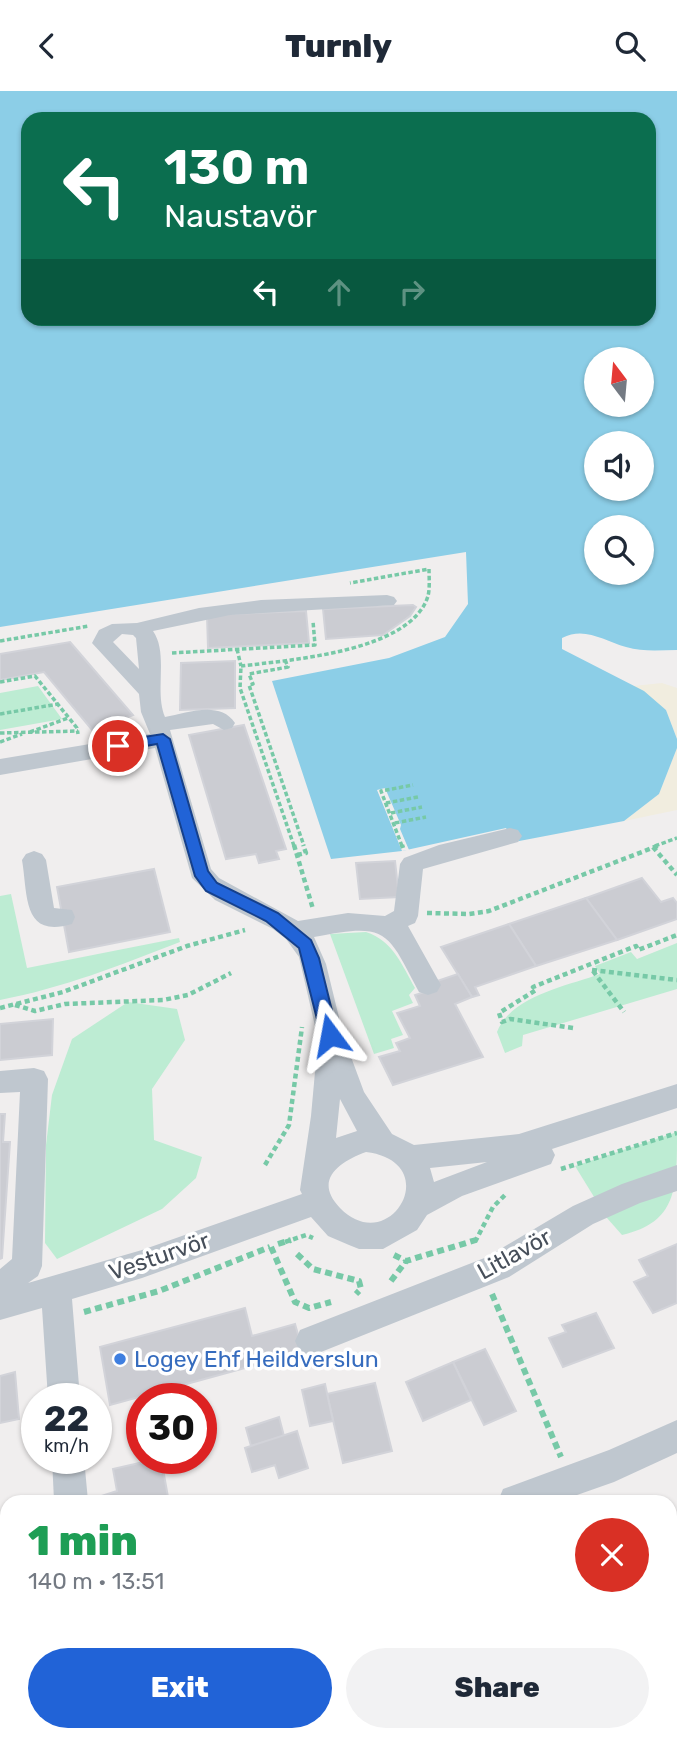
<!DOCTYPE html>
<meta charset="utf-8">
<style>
:root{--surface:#fff;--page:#f2f2f3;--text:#1f2937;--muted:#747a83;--accent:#2163d7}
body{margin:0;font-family:Rubik,sans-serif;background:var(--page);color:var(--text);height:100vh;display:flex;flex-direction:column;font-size:26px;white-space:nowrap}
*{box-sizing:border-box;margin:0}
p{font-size:23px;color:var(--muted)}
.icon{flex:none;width:38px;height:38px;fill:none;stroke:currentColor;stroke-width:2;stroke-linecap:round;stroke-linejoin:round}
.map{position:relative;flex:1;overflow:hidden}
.panel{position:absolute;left:0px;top:1404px;width:677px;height:247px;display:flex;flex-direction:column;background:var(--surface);border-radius:21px 21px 0 0;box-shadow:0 2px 5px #0004}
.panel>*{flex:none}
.banner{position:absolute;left:21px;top:21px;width:635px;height:214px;border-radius:21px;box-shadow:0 2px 5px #0004;background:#0b6e4f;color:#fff;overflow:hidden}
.needle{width:46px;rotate:344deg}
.fabs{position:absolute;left:584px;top:256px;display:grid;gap:14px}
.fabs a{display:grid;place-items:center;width:70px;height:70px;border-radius:50%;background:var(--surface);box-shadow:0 2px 5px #0004;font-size:35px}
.speed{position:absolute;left:21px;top:1292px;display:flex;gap:14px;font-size:35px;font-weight:700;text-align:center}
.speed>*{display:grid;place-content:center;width:91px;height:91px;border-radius:50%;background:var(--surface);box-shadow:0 2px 5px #0004;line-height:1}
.speed small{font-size:18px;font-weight:400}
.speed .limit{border:10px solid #d22;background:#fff;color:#111}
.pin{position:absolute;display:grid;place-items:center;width:60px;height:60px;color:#fff;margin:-30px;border:4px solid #fff;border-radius:50%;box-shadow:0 2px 7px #0007}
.me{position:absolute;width:77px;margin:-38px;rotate:347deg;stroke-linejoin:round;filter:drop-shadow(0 0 5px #0008)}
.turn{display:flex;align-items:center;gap:24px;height:147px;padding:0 28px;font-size:32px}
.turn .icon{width:91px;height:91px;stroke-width:2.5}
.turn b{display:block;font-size:49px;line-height:60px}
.lanes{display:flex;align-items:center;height:66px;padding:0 28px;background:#0003;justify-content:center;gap:35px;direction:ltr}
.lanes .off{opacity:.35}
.round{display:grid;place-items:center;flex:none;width:74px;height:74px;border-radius:37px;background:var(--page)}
.overview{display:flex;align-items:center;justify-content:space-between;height:119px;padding:0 28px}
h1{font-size:42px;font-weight:800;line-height:52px;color:#1e9e55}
.action{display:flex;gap:14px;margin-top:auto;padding:14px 28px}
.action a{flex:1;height:80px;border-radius:42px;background:var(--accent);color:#fff;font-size:28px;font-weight:800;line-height:80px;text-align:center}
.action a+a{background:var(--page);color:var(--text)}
header{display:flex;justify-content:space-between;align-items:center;height:91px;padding:0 28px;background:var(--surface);font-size:32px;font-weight:800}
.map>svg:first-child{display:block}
</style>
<header><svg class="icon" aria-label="back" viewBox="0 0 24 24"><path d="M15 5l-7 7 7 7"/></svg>Turnly<svg class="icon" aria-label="search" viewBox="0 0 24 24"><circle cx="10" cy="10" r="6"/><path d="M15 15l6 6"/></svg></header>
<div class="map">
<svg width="677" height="1650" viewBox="0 0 677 1650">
<rect width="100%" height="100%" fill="#f0eeee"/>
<!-- green -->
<g fill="#bdecd3">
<path d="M38,595L62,628L0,639V602Z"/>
<path d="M11,803L27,877L179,847L180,851C121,874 63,897 0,909V805Z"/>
<path d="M366,841C393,850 402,874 415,897L409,904L413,912L392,920L403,944L391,948L394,957L374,963L330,843Z"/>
<path d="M677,852V898L523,944L522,955L505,962L497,941C511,905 567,895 600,883L595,875L631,861L637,868Z"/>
<path d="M128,911L177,918L185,949L152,998L154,1049L202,1066L196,1087L162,1118L57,1168L45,1152L46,1054L52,1004L72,948Z"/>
<path d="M677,1041C677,1098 677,1131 622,1144L607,1127L575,1075Z"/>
</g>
<!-- sand -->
<g fill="#f1eddf">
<path d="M662,592L677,597V648L666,619L633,595Z"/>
<path d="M677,657V719L624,730L659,703Z"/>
</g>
<!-- water -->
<path fill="#8ccee7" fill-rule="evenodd" d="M0,0H677V559C660,559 643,561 626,556C604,550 585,535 562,547V558L644,600L666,619L677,648V657L659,703L624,730L514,751L506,737L402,760L331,768L272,590L389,567L445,546L468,513L466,461L0,536ZM28,28H649V228H28ZM597,268H642V313H597ZM597,352H642V397H597ZM597,436H642V481H597Z"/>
<!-- pier -->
<path fill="#f0eeee" d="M385,697L401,734L400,738L409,759L402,760L377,699Z"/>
<!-- building -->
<g fill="#cbccd2" stroke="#d2d3d9" stroke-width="2">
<path d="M413,514L416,516L410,525L383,544L326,548L323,518Z"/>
<path d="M306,520L309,552L208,557L207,524Z"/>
<path d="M70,551L133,624L93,640L44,581L0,589V563Z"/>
<path d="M235,570V617L180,619L181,572Z"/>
<path d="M244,634L286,758L276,760L279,768L259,772L256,763L226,768L189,644Z"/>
<path d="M395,770L399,806L360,808L356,772Z"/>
<path d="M154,778L170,841L69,861L57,796Z"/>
<path d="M642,787L661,811L673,807L677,812V828L617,849L586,807Z"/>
<path d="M586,807L617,849L536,875L509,833Z"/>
<path d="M509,833L536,875L475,896L479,904L472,906L441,856Z"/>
<path d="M458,883L472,906L455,913L483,966L393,994L379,966L400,960L396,952L410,947L397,922L420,915L415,904L437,897L434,891Z"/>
<path d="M53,928L52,964L0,969V933Z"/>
<path d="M0,1023H5L3,1051H10L2,1167L0,1168Z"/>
<path d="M677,1153V1212L653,1222L634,1191L648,1185L639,1169Z"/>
<path d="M245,1217L252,1245L295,1233L303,1261L110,1314L100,1256Z"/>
<path d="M596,1222L614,1257L563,1276L549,1247L566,1241L562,1234Z"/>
<path d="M485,1258L516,1320L484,1334L453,1271Z"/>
<path d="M453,1271L471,1309L423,1330L406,1291Z"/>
<path d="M15,1281L19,1328L0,1332V1285Z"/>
<path d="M375,1292L392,1360L343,1372L327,1303Z"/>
<path d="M325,1293L333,1330L310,1335L302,1299Z"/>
<path d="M279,1326L284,1345L251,1355L246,1337Z"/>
<path d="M297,1340L308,1377L279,1387L275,1374L252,1381L245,1357Z"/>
<path d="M161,1367L168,1406L149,1410H86L117,1400L113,1378Z"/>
<path d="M677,1470V1524L676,1525L670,1515V1474Z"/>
<path d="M356,1643H417L419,1650H387L386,1644L371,1650H358Z"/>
</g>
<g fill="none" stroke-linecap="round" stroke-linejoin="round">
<!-- path-far2 -->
<g stroke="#77c9a7" stroke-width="3.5" stroke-dasharray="4.5 2.5" stroke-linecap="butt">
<path d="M0,550L89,535"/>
<path d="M237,558L241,575"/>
<path d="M172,562L315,554L313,530"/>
<path d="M285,569L288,576L249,583L253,593L249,594L304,755"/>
<path d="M0,591L35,585L77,637L78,643"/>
<path d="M0,623L58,613"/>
<path d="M30,641L68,627"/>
<path d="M0,642L78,640"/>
<path d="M0,651L22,643"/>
<path d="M386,712L418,706"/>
<path d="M391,722L422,716"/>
<path d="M395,732L426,726"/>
<path d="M294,755L240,597L241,575C289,569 411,561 428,505C430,497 429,486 429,478L350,492"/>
<path d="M402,755L381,700L413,694"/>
<path d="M655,755L677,747"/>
</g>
<!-- path-far1 -->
<g stroke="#77c9a7" stroke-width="4.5" stroke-dasharray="5 3.5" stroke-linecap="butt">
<path d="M294,754L313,818"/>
<path d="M402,754L403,757"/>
<path d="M653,756L677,784"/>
<path d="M297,764L306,762L303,754"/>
<path d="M427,822L469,823L489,820L660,754"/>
<path d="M592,879L677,889"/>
<path d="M593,880L624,921"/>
<path d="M15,914L35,920L65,913L163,909L188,904L231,882"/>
<path d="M0,917L63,901L187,855L245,839"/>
<path d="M573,937L510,928L502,931L499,922L536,899L533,896L636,855L638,859L677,844"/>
<path d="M265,1074L289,1034L302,936"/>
<path d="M561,1078L677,1042"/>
<path d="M285,1151L306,1144L313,1147"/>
<path d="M475,1151L493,1116L506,1103"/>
</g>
<!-- path -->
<g stroke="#77c9a7" stroke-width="6" stroke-dasharray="7 4.5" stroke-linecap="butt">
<path d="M278,1153L291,1149"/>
<path d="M271,1156L295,1211L309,1217L331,1211"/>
<path d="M297,1163L313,1178L359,1190L361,1198L356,1203"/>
<path d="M394,1164L406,1170L476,1149"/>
<path d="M391,1190L406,1170"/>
<path d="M492,1203L561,1366"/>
<path d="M84,1221L159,1200L270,1156"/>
<path d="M253,1643L254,1650"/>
</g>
<!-- minor -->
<g fill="#bfc7cf" fill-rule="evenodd">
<path d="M387,504L394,506L397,510L394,514L230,524L153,540C169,563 154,600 165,626C187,622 220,609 235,632L232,637L224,639L213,633L170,639L211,778L219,787L298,830L348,822L385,825L394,820L400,773L404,767L439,754L510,737L518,739L522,745L518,751L423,778L418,825L415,832L408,835L441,894L437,901L428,904L419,901C387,840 388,831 314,846L326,873L344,947L364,1001L392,1043L414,1054L519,1043L677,993V1017L552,1058L555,1064L551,1073L462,1105L427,1124L417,1139L383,1158H359L349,1154L328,1145L311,1126L142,1187L72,1208L80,1307H48L42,1217L0,1229V1178L12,1168L20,1001L0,1002V980L34,977L44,980L48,988L42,1175L38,1185L28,1192L142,1159L302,1103L300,1099L311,1025L318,948L299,866L286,848L273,838L215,809L192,787L155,657L0,684V668L150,643L141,621L139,603L92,552L99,539L112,533L137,532L199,517L261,509ZM122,543L133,544L136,547L139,578L113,551ZM340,1008L357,1040L336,1047ZM366,1061C446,1071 390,1168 340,1117C313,1089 339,1071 366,1061ZM487,1071L434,1091L430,1077Z"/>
<path d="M34,760L42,763L46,769L54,817L72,819L75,826L72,833C22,848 28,804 22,769L26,763Z"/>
<path d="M677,1074V1100L640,1112L593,1133L509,1186L311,1265L300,1261L295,1250L300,1239L487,1166L573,1115L622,1093Z"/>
<path d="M677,1329V1362L614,1391L560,1410H498L503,1398L609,1359Z"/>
<path d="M52,1367H84L88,1410H54Z"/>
<path d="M7,1554V1590L0,1592V1556Z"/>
</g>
</g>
<!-- route -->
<path fill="#2163d7" stroke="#15408c" stroke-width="2" d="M163,643L170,648L208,780L217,792L278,822L311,849L319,867L338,944L336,949H324L321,944L299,857L266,830L206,800L195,785L157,653L118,660L111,655L118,650Z"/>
<!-- markers -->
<circle fill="#3f7fe0" stroke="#fff" stroke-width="2.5" cx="120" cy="1268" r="7"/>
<g text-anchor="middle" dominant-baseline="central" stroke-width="7" stroke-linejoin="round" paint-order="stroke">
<!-- near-street labels -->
<g font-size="23" fill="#474f5a" stroke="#fff">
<text transform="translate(514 1163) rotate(-29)">Litlavör</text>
<text transform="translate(159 1165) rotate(-19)">Vesturvör</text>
</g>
<!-- near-shop labels -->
<g font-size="23" fill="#366cbe" stroke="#fff" text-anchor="start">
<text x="134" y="1268">Logey Ehf Heildverslun</text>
</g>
</g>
</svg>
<div class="fabs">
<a><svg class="needle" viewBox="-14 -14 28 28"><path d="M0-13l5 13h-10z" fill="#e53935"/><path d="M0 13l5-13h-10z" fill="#747a83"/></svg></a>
<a><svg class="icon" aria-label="sound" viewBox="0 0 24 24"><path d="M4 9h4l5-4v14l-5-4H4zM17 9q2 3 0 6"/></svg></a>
<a><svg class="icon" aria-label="search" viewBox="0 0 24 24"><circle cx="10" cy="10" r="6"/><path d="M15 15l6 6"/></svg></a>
</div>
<div class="speed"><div>22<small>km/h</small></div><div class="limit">30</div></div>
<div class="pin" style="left:118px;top:655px;background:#d93025"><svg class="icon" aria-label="arrive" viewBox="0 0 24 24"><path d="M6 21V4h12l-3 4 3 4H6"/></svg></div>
<svg class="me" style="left:330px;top:944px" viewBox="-20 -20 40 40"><path d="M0-17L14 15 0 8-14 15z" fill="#2163d7" stroke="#fff" stroke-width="4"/></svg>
<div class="banner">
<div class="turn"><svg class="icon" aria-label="left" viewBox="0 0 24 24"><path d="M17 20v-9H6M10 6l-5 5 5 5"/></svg><div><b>130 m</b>Naustavör</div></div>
<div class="lanes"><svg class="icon" aria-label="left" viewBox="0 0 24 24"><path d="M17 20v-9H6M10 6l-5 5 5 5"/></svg><svg class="icon off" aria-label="ahead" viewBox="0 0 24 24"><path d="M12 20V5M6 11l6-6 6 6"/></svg><svg class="icon off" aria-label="right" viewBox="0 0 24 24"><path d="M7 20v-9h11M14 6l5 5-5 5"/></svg></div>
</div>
<section class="panel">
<div class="overview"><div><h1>1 min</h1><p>140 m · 13:51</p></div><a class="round" style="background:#d93025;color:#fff"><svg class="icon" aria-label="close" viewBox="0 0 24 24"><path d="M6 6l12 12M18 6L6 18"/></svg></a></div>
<div class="action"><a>Exit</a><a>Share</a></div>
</section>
</div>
